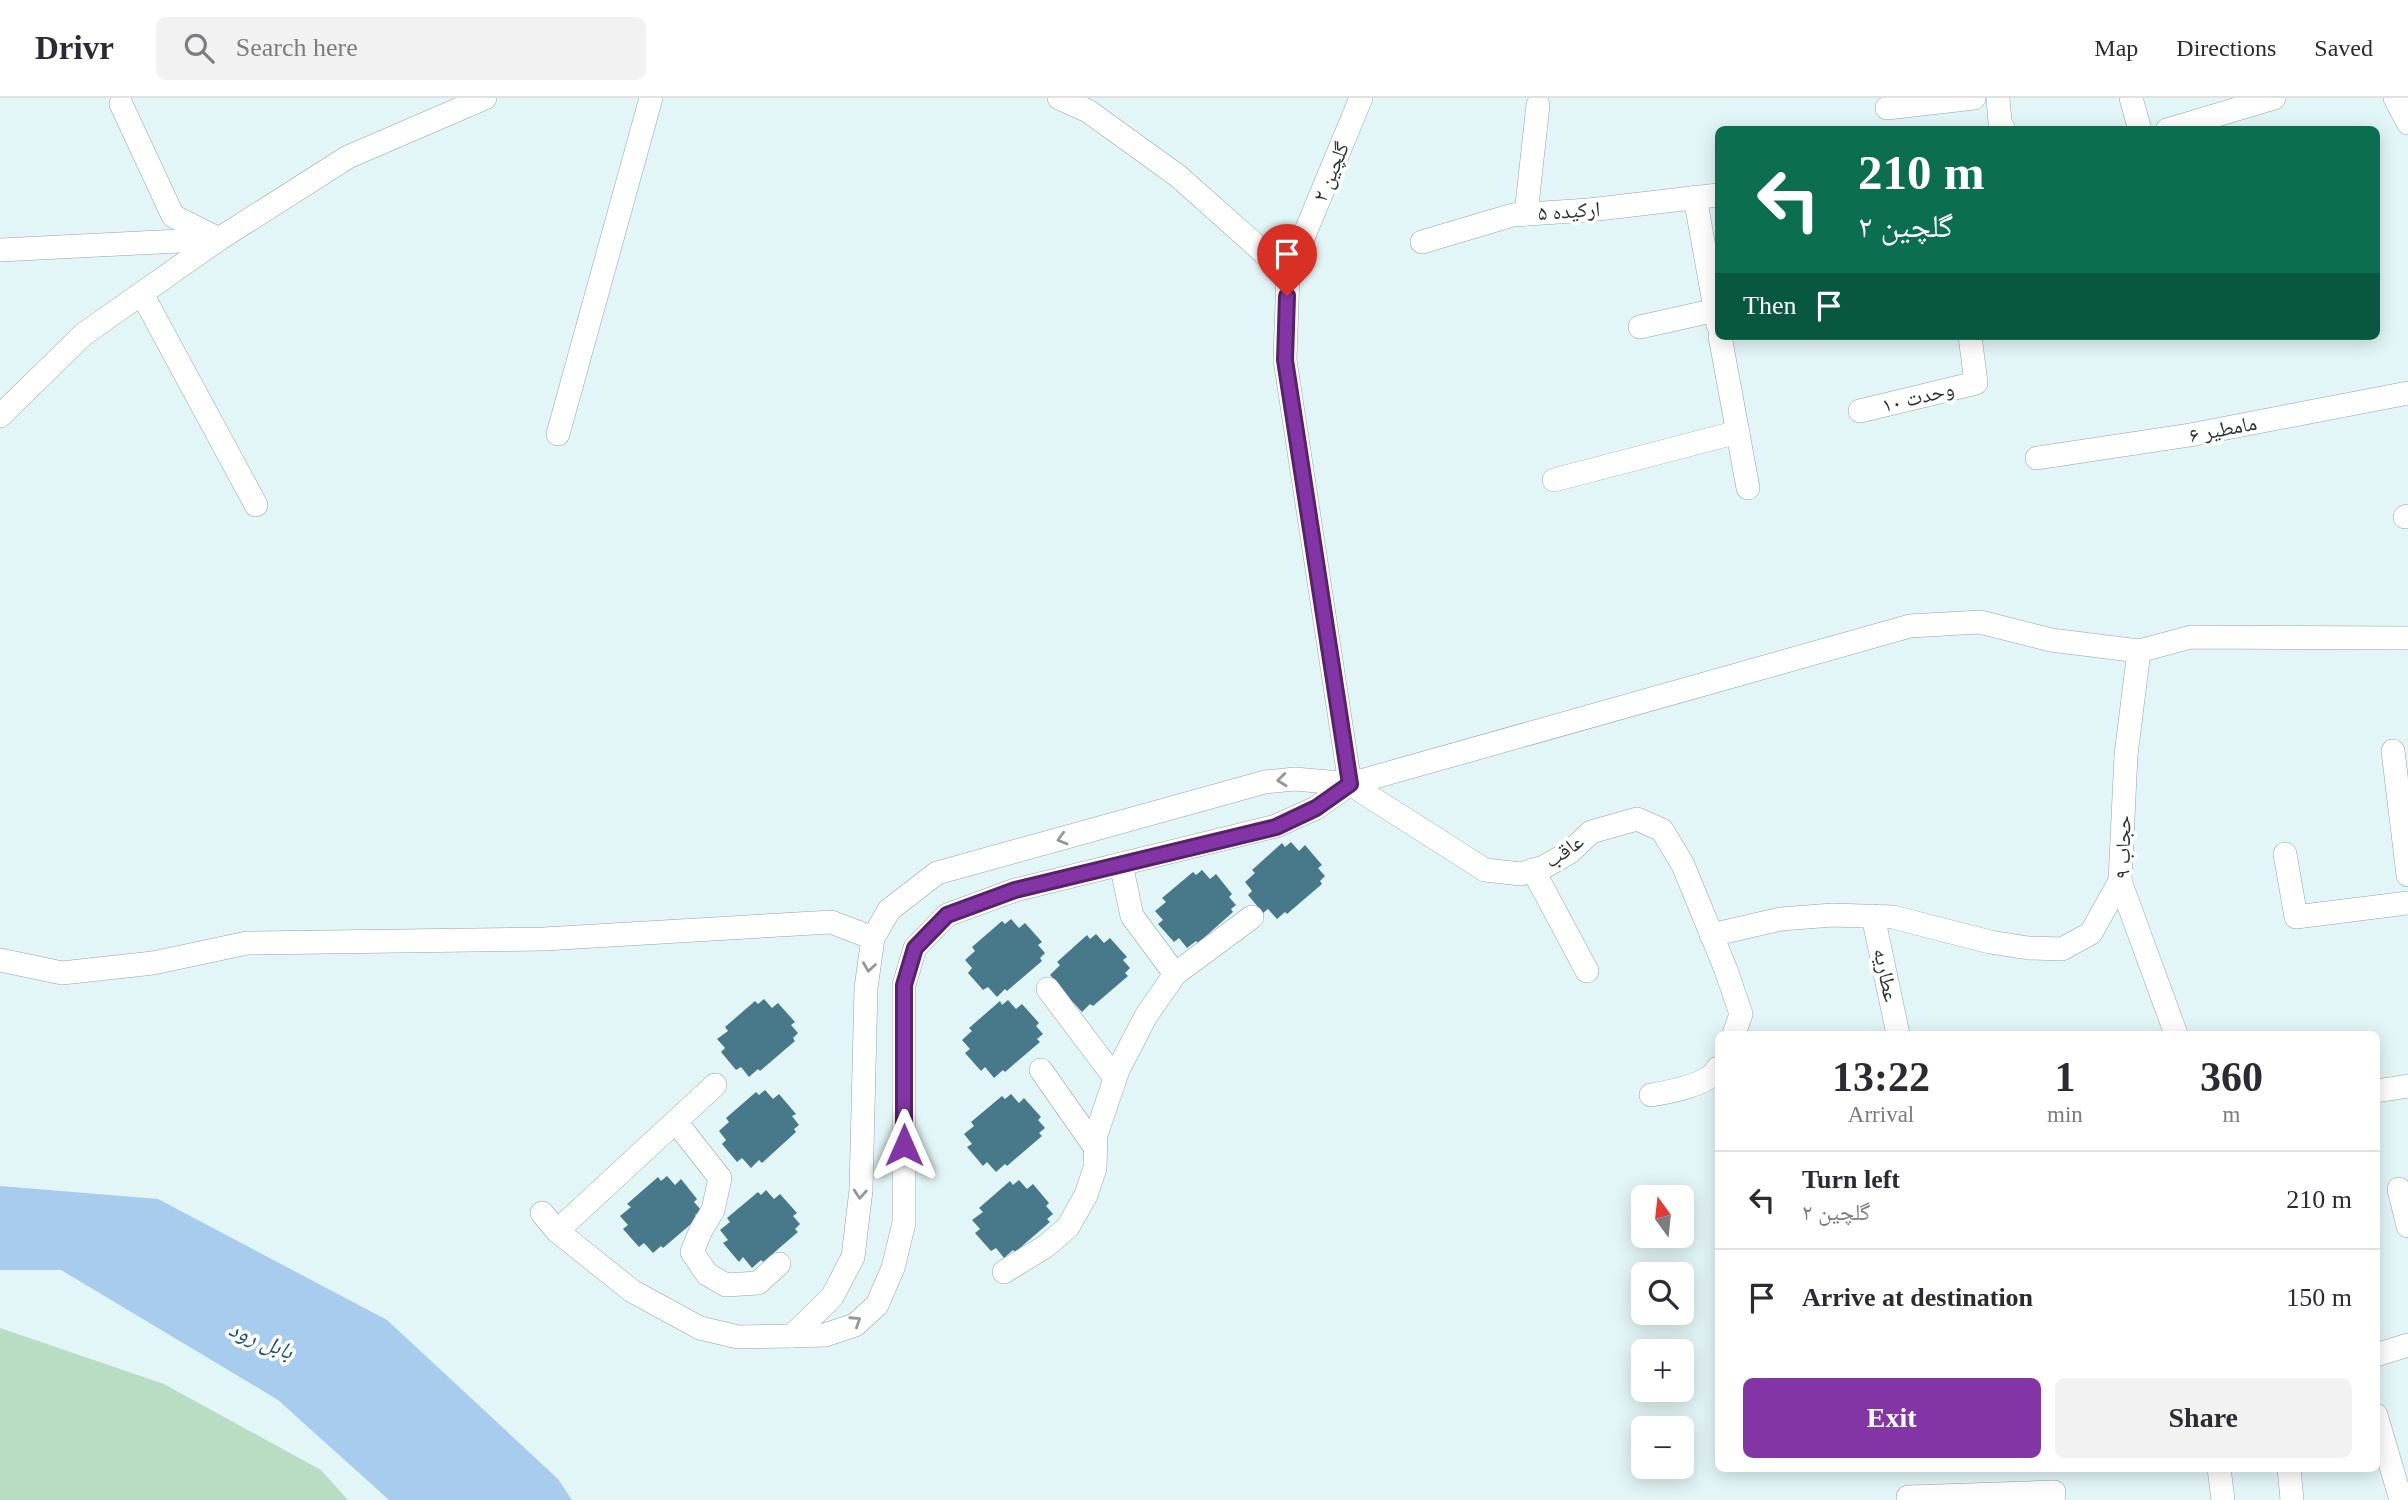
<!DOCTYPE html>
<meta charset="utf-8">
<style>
:root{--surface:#fff;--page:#f2f2f3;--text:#2b2b33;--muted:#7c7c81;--line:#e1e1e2;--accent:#8435a5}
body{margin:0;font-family:"Times New Roman","Noto Naskh Arabic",serif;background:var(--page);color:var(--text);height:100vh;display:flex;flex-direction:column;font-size:26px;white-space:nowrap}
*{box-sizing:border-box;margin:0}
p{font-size:23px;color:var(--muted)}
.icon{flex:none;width:38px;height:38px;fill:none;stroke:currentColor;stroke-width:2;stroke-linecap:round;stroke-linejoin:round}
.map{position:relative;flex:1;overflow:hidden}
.panel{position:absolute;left:1715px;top:933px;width:665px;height:441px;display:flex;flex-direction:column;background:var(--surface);border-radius:10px;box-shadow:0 4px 18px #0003}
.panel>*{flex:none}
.guide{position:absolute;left:1715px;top:28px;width:665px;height:214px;border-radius:10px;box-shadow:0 4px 18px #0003;background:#0b6e4f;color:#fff;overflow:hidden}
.needle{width:46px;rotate:345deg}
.controls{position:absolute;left:1631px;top:1087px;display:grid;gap:14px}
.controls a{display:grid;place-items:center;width:63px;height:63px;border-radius:10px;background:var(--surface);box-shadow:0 4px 18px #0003;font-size:35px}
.pin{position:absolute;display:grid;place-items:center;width:60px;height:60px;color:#fff;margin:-72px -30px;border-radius:50% 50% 50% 0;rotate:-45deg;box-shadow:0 0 7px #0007}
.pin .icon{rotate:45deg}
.me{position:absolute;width:77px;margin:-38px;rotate:0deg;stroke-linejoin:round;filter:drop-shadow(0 0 5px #0008)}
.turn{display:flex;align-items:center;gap:24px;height:147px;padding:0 28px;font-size:32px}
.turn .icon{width:91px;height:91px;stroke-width:2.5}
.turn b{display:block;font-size:49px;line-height:60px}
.then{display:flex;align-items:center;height:66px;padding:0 28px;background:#0003;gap:14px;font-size:26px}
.eta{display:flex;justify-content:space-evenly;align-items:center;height:119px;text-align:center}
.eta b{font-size:42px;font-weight:700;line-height:49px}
.button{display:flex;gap:14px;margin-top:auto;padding:14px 28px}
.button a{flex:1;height:80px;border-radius:10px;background:var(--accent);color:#fff;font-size:28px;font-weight:700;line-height:80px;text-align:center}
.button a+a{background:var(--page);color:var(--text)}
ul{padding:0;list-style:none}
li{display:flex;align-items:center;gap:21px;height:98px;padding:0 28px;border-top:2px solid var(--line)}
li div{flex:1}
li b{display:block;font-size:26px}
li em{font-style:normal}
header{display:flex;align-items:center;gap:42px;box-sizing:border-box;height:98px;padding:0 35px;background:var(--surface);border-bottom:2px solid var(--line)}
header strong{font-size:33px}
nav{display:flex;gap:38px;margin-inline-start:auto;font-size:24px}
.search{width:490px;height:63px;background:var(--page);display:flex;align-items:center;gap:18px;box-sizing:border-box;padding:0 24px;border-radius:10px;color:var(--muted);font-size:26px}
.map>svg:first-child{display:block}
</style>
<header>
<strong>Drivr</strong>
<div class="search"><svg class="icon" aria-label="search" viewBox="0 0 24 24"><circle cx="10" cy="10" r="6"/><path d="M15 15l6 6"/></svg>Search here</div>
<nav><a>Map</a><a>Directions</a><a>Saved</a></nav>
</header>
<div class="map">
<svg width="2408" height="1402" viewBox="0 0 2408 1402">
<rect width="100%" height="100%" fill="#e3f6f7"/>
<!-- green -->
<path fill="#b8ddc3" d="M0,1230L164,1286L321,1372L348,1402H0Z"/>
<!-- water -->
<path fill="#a8cced" d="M0,1088L158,1101L387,1222L558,1381L572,1402H389L278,1302L61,1172H0Z"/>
<!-- building -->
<g fill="#47798b">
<path d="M1291,744L1299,753L1305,747L1322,767L1318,770L1325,778L1320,783L1322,786L1287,816L1285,814L1277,821L1268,811L1263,815L1248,797L1252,793L1245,784L1255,775L1252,772L1282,745L1285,749Z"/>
<path d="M1202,772L1210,781L1216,776L1232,796L1229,799L1236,807L1231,811L1233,814L1198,845L1196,843L1187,850L1179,840L1174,844L1158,826L1163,822L1155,813L1166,804L1162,800L1193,774L1196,777Z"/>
<path d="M1011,821L1019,830L1025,825L1042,844L1038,847L1045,855L1040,860L1042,863L1007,893L1005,891L997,899L988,889L983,892L968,875L972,870L965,862L975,853L972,849L1002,823L1005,826Z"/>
<path d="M1096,836L1104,845L1110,840L1127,859L1123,862L1130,870L1125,875L1128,878L1093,908L1090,906L1082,914L1073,904L1068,907L1058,885L1050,877L1060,867L1057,864L1087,837L1090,841Z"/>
<path d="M764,901L772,910L778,905L795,924L791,927L798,935L793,940L795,943L760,973L758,971L749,979L741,969L736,972L721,954L725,950L717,941L728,933L725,929L755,903L758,906Z"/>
<path d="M1008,902L1016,911L1022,906L1039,925L1036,928L1043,936L1037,941L1040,944L1005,974L1003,972L994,980L985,969L981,973L965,955L970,951L962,942L972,933L969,930L1000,903L1002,907Z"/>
<path d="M765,992L773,1001L779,996L796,1016L792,1018L799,1027L794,1031L796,1034L762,1065L759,1062L751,1070L742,1060L737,1064L722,1046L726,1042L719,1033L729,1024L726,1020L756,994L759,997Z"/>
<path d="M1011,996L1019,1005L1024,1000L1041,1019L1038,1022L1045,1030L1039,1035L1042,1038L1007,1068L1005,1066L996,1074L987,1064L983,1068L967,1049L972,1046L964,1036L974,1028L971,1024L1002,998L1005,1001Z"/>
<path d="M667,1078L675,1087L681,1081L697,1101L694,1104L701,1112L695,1117L698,1120L663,1150L661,1148L653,1155L644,1145L639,1149L623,1131L628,1127L620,1118L631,1109L627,1106L658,1079L661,1083Z"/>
<path d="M1019,1082L1027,1091L1033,1086L1049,1105L1046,1108L1053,1116L1047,1121L1050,1124L1015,1154L1013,1152L1004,1160L996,1150L991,1153L975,1135L980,1131L972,1122L983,1114L979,1110L1010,1083L1013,1087Z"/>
<path d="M766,1092L774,1101L780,1096L797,1115L793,1118L800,1126L795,1131L798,1134L763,1164L761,1162L752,1170L743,1159L739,1164L723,1145L728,1142L720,1132L730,1124L727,1120L758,1094L761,1097Z"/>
</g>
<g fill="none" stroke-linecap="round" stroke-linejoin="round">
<defs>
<g id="minor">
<path d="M1059,0L1088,13L1178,78L1288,176"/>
<path d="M1998,0L2000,24L2004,32"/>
<path d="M2131,0L2140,32"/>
<path d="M2395,0L2408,25"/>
<path d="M1887,10L1974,0"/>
<path d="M2167,32L2274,0"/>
<path d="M1695,99L1718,227"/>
<path d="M1526,116L1538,7"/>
<path d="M1422,144L1513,117L1589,112L1718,97"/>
<path d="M0,152L219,141L173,118L121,6"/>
<path d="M142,196L256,407"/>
<path d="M1640,229L1716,212"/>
<path d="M1720,238L1748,390"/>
<path d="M1860,313L1976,285L1970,238"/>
<path d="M0,318L84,236L219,141L348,59L485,0"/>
<path d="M558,336L651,0"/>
<path d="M2037,360L2190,337L2408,295"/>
<path d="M1554,382L1738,334"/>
<path d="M2405,419L2408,418"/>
<path d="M2139,553L2126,657L2120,783L2176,936"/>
<path d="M2393,653L2408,777"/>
<path d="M1350,686L1285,262L1288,176L1361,0"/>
<path d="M1350,686L1485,772L1521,776L1544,769L1570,754L1591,734L1637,721L1662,732L1683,767L1726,872L1741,916L1734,936"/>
<path d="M2285,756L2296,819L2408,805"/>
<path d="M1121,766L1132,818L1175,876"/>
<path d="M1533,772L1587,873"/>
<path d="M1873,818L1898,936"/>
<path d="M1711,837L1781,821L1833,817L1893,819L1990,844L2028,850L2062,851L2091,835L2120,783"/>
<path d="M0,862L62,875L153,865L247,845L544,841L831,824L873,840"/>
<path d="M1048,891L1115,980"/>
<path d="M1041,972L1095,1049"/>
<path d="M2376,993L2408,988"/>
<path d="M1651,997C1669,994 1709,987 1718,970"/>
<path d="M676,1024L720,1080L713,1112L701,1132L692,1154L707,1176L726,1187L758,1185L779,1166"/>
<path d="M2399,1091L2408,1128"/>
<path d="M542,1115L557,1133L632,1193L700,1230L738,1239L792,1238L825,1237L855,1227L877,1207L893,1170L904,1125V887L915,850L947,817L1015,792L1276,728L1316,710L1350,686"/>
<path d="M557,1133L715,987"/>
<path d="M1004,1174L1046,1148L1068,1129L1086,1097L1095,1070L1096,1037L1118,972L1146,918L1175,876L1252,819"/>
<path d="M792,1238L832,1199L853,1159L861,1092L866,890L873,840L889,812L937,775L1265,684L1295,681L1350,686L1910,528L1980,524L2051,542L2139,553L2191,539L2408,540"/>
<path d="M2376,1257L2408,1247"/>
<path d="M2376,1317L2401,1402"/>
<path d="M2219,1370L2223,1402"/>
<path d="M2289,1370L2292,1402"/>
<path d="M1908,1399L2054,1394L2053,1402"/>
</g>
</defs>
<!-- minor casing -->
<use href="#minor" stroke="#93a4a5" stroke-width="24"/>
<!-- minor -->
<use href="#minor" stroke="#fff" stroke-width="23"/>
</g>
<!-- one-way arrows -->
<defs><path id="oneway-chevron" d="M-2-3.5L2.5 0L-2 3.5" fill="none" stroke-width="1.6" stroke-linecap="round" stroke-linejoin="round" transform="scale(1.75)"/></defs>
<g stroke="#959898">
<use href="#oneway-chevron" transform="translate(1282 682) rotate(174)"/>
<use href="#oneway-chevron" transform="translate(1062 741) rotate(164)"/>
<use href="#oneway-chevron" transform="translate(869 869) rotate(98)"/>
<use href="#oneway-chevron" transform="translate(860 1096) rotate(95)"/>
<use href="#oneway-chevron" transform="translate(856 1223) rotate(-33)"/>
</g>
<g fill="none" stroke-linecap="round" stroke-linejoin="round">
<defs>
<path id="route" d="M904,1047V887L915,850L947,817L1015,792L1276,729L1316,710L1350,686L1285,262L1287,198"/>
</defs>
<!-- route casing -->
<use href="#route" stroke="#56226b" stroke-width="18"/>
<!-- route -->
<use href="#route" stroke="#8435a5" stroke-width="12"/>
</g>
<g text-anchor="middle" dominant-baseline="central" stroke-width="7" stroke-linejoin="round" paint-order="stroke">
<!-- street labels -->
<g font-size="21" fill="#2b3232" stroke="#fff">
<text transform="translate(1331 74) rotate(-67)">گلچین ۲</text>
<text transform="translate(1569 113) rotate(-4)">ارکیده ۵</text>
<text transform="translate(1918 299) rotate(-14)">وحدت ۱۰</text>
<text transform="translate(2223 331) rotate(-11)">مامطیر ۶</text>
<text transform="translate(2123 749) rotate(-89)">حجاب ۹</text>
<text transform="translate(1564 753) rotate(-35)">عاقب</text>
<text transform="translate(1886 877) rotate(78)">عطاریه</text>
</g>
<!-- water labels -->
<g font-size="23" font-style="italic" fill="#1c527d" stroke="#fff">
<text transform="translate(261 1242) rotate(22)">بابل رود</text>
</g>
</g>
</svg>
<div class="controls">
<a><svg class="needle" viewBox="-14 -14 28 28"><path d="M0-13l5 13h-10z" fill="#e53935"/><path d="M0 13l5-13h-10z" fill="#7c7c81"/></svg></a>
<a><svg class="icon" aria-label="search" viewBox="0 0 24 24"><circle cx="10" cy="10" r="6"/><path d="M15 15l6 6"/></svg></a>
<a>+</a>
<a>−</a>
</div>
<div class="pin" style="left:1287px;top:198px;background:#d93025"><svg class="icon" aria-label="arrive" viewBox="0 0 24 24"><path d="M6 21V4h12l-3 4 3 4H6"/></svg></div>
<svg class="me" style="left:904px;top:1047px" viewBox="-20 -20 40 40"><path d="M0-17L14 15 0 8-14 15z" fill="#8435a5" stroke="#fff" stroke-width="4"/></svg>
<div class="guide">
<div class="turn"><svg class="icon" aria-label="left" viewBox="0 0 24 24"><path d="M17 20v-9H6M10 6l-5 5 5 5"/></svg><div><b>210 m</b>گلچین ۲</div></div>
<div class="then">Then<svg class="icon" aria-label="arrive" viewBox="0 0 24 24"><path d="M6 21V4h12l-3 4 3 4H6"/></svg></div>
</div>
<section class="panel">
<div class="eta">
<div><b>13:22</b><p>Arrival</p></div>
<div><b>1</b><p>min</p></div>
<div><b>360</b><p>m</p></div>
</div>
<ul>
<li><svg class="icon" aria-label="left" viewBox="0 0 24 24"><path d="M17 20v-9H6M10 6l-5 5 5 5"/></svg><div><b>Turn left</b><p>گلچین ۲</p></div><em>210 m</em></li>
<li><svg class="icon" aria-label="arrive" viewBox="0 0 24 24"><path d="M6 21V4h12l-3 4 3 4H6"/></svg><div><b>Arrive at destination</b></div><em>150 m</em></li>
</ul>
<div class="button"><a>Exit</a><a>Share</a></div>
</section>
</div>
